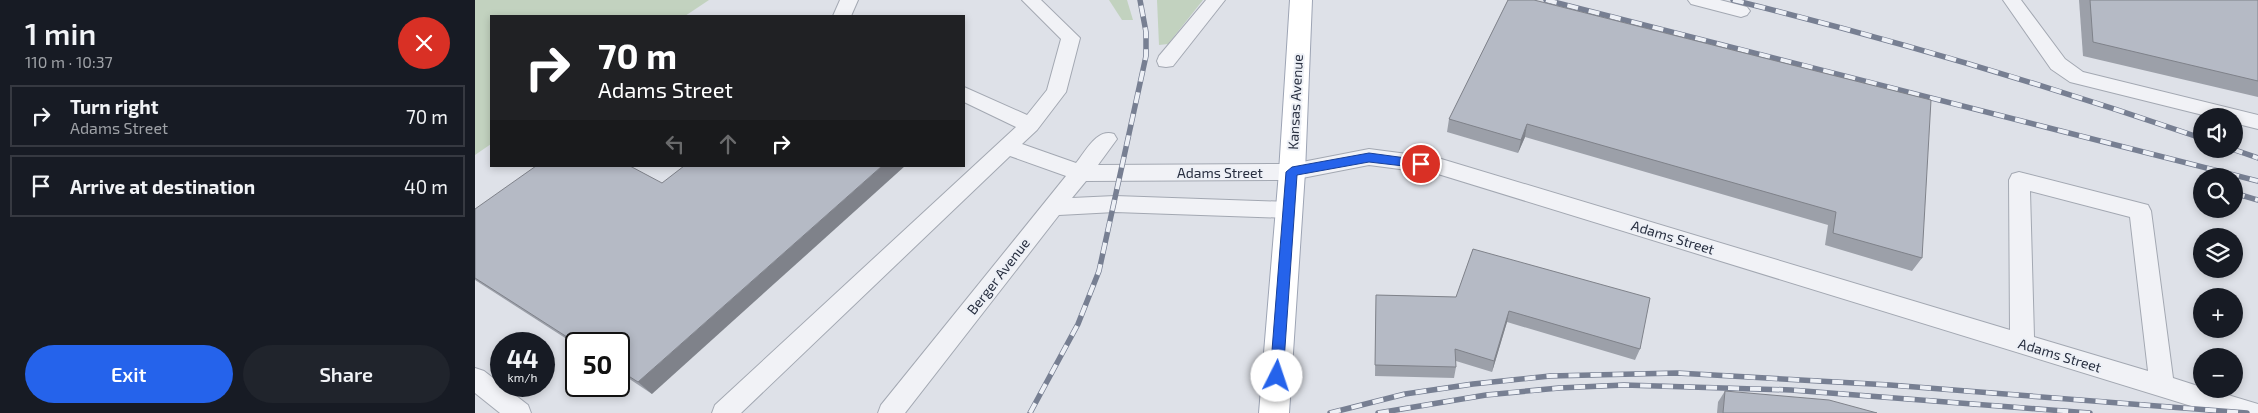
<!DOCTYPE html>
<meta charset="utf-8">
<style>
:root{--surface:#171b24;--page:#20242c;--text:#f1f3f6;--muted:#9ea1a6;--line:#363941;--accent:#2563eb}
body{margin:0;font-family:"Exo 2",sans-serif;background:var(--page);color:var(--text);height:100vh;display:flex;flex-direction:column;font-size:19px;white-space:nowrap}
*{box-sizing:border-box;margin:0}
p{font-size:16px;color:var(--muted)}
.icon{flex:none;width:28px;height:28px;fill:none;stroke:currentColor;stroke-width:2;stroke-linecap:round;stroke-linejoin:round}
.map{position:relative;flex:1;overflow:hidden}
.drawer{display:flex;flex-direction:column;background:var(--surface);width:475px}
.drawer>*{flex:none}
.top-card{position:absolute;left:15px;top:15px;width:475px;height:152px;border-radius:0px;box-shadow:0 2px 8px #0003;background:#202124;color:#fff;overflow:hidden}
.buttons{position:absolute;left:1718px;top:108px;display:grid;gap:10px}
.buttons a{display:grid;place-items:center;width:50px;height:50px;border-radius:50%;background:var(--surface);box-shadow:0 2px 8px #0003;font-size:25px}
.speed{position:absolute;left:15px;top:332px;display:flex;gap:10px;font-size:25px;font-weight:700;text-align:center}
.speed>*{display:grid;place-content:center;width:65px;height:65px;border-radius:50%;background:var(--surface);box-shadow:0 2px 8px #0003;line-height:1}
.speed small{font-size:12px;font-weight:400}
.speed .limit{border:2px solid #111;border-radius:8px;background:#fff;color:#111}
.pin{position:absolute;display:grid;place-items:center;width:42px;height:42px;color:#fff;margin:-21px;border:2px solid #fff;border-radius:50%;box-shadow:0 1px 5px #0007}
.me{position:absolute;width:55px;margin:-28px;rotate:4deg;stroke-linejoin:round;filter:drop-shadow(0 0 4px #0008)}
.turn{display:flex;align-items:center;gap:18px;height:105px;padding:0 25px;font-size:22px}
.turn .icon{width:65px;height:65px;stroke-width:2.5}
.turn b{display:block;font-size:35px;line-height:42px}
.lanes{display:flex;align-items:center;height:48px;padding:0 25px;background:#0003;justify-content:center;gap:25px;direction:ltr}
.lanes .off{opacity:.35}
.round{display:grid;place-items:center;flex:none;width:52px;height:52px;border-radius:26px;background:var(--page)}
.head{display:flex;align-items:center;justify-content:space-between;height:85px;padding:0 25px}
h1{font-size:30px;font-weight:600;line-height:38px}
.primary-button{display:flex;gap:10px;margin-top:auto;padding:10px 25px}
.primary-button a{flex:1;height:58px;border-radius:30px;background:var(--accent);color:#fff;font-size:20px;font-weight:600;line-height:58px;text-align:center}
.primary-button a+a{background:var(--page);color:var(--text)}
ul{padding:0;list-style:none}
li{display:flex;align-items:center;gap:15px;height:62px;margin:0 10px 8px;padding:0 15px;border:2px solid var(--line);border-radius:0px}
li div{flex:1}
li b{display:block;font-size:19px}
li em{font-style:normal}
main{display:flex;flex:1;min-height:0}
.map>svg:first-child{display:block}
</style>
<main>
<section class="drawer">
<div class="head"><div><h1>1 min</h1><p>110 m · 10:37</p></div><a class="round" style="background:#d93025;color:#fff"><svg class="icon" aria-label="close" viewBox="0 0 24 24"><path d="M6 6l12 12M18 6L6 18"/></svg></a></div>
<ul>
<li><svg class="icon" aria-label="right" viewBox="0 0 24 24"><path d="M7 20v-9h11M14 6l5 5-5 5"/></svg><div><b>Turn right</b><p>Adams Street</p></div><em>70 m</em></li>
<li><svg class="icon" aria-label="arrive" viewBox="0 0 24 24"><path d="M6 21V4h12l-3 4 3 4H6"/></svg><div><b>Arrive at destination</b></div><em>40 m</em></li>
</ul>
<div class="primary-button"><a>Exit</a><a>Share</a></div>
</section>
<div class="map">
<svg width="1783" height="413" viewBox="0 0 1783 413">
<rect width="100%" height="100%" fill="#dee1e8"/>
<!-- green -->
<g fill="#c2d2bf">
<path d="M0,0H234L210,16H16V144L0,155Z"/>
<path d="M634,0H652L658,20H647Z"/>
<path d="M682,0H728L693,44L684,45Z"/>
</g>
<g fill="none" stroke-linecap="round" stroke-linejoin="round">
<defs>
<g id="minor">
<path d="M365,0H383L376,16H358Z"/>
<path d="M547,0H566L605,38L591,92L562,130L547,144L601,163C611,151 622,128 639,134L642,139L623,165L817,164L894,149L963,158L1535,330L1534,180L1537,174L1544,172L1673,205L1676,211L1698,378L1726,387V389H1733L1783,404V413H1739L963,174L894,165L817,180L611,181L597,198L640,196L814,202L822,204L825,210L822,216L814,218L640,212L584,215L430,413H403L406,405L591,176L535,156L266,413H237L240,405L541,127L489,102V87L552,115L572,90L586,39ZM1555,191L1655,217L1673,371L1559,337Z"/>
<path d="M731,0H750L698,66L691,67L684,66L682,61L684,56Z"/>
<path d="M1213,0H1245L1272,7L1275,11L1272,15L1266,17L1216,4Z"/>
<path d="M1528,0H1546L1590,59L1608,72L1783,115V129L1759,123V116H1732L1595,82L1576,69Z"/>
<path d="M0,368L9,371L53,405L56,413H25L0,393Z"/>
</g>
<path id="major" d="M815,0H837L830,172L814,413H784L804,172Z"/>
</defs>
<!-- minor casing -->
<use href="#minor" stroke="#a3a8b2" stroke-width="2"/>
<!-- major casing -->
<use href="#major" stroke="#9da4b4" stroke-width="2"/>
<!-- minor -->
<use href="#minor" fill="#f1f2f6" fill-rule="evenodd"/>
<!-- major -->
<use href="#major" fill="#fff" fill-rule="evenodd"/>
<defs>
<g id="rail">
<path d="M1071,0L1783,181"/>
<path d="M1258,0C1416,39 1572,85 1726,138"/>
<path d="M1757,149L1783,158"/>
<path d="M1759,193L1783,200"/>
<path d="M555,413L603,324L624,271L671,56V32L665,0"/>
<path d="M855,413L930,394L998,384L1075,376L1202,373L1415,385L1772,413"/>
<path d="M903,413L1011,395L1084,388L1149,385L1316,390L1615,413"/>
</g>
</defs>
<!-- rail casing -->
<use href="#rail" stroke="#777f92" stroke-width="5.5"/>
<!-- rail -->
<use href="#rail" stroke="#edf0f6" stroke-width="4" stroke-dasharray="11" stroke-linecap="butt"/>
</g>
<!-- wall -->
<g fill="#9ca0a9">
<path d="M1033,0L1447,258L1437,271L1350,245L1353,225L1050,137L1043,153L972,132L974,119Z"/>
<path d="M1604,0H1783V97L1608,56Z"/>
<path d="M187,183L177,394L144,372V344H101V345L0,280V209Z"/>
<path d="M998,249L1165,349L1160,360L1032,322L1017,372L981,361V367L979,378L900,376L901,295L981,297Z"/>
<path d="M1250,391L1402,413H1242L1243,402Z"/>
</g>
<!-- shaded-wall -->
<g fill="#7f828a">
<path d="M1052,124L1050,137L1043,153L1046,140Z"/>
<path d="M407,166H430L177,394L163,382Z"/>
<path d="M1034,311L1032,322L1017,372L1019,361Z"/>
</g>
<!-- building -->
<g fill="#b5bac5" stroke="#7f828a">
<path d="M1033,0H1059L1456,100L1447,258L1358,233L1361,212L1052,124L1046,140L974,119Z"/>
<path d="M1615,0H1783V81L1618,42Z"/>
<path d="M61,166H155L187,183L209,166H407L163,382L144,370V344H103L0,278V209Z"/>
<path d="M998,249L1175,298L1165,349L1034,311L1019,361L980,349L981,367L900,365L901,295L981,297Z"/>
<path d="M1250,391L1354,400L1402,413H1248Z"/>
</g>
<!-- route -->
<path fill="#2563eb" stroke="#184099" d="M894,153L946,160L951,164L946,168L894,162L822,175L808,376L806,380L802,382L797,380L795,376L811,172L817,167Z"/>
<g text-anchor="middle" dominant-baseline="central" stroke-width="4" stroke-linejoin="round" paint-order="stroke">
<!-- street labels -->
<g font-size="14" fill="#272e3f" stroke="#edf0f6">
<text transform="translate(820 102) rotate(-87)">Kansas Avenue</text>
<text x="745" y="172">Adams Street</text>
<text transform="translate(1198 237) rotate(17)">Adams Street</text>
<text transform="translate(523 276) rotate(-52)">Berger Avenue</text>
<text transform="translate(1585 355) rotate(17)">Adams Street</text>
</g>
</g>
</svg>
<div class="buttons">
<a><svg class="icon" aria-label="sound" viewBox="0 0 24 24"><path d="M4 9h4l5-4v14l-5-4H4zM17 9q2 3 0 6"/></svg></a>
<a><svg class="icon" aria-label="search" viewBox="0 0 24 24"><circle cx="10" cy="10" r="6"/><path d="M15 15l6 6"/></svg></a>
<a><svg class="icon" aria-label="layers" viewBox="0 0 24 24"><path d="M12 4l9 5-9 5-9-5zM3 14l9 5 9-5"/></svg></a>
<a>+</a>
<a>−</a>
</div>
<div class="speed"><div>44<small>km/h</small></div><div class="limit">50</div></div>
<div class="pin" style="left:946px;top:164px;background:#d93025"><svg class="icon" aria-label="arrive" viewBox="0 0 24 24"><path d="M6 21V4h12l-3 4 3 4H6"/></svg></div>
<svg class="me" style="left:802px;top:376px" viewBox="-20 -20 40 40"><circle r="19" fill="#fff"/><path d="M0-13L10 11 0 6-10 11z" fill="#2563eb"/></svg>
<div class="top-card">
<div class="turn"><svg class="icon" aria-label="right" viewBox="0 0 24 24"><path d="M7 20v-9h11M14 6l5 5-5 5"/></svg><div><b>70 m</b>Adams Street</div></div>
<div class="lanes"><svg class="icon off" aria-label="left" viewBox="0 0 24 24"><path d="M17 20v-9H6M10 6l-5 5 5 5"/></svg><svg class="icon off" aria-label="ahead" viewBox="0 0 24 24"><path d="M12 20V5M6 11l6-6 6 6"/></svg><svg class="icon" aria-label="right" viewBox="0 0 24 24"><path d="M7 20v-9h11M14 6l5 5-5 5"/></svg></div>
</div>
</div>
</main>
